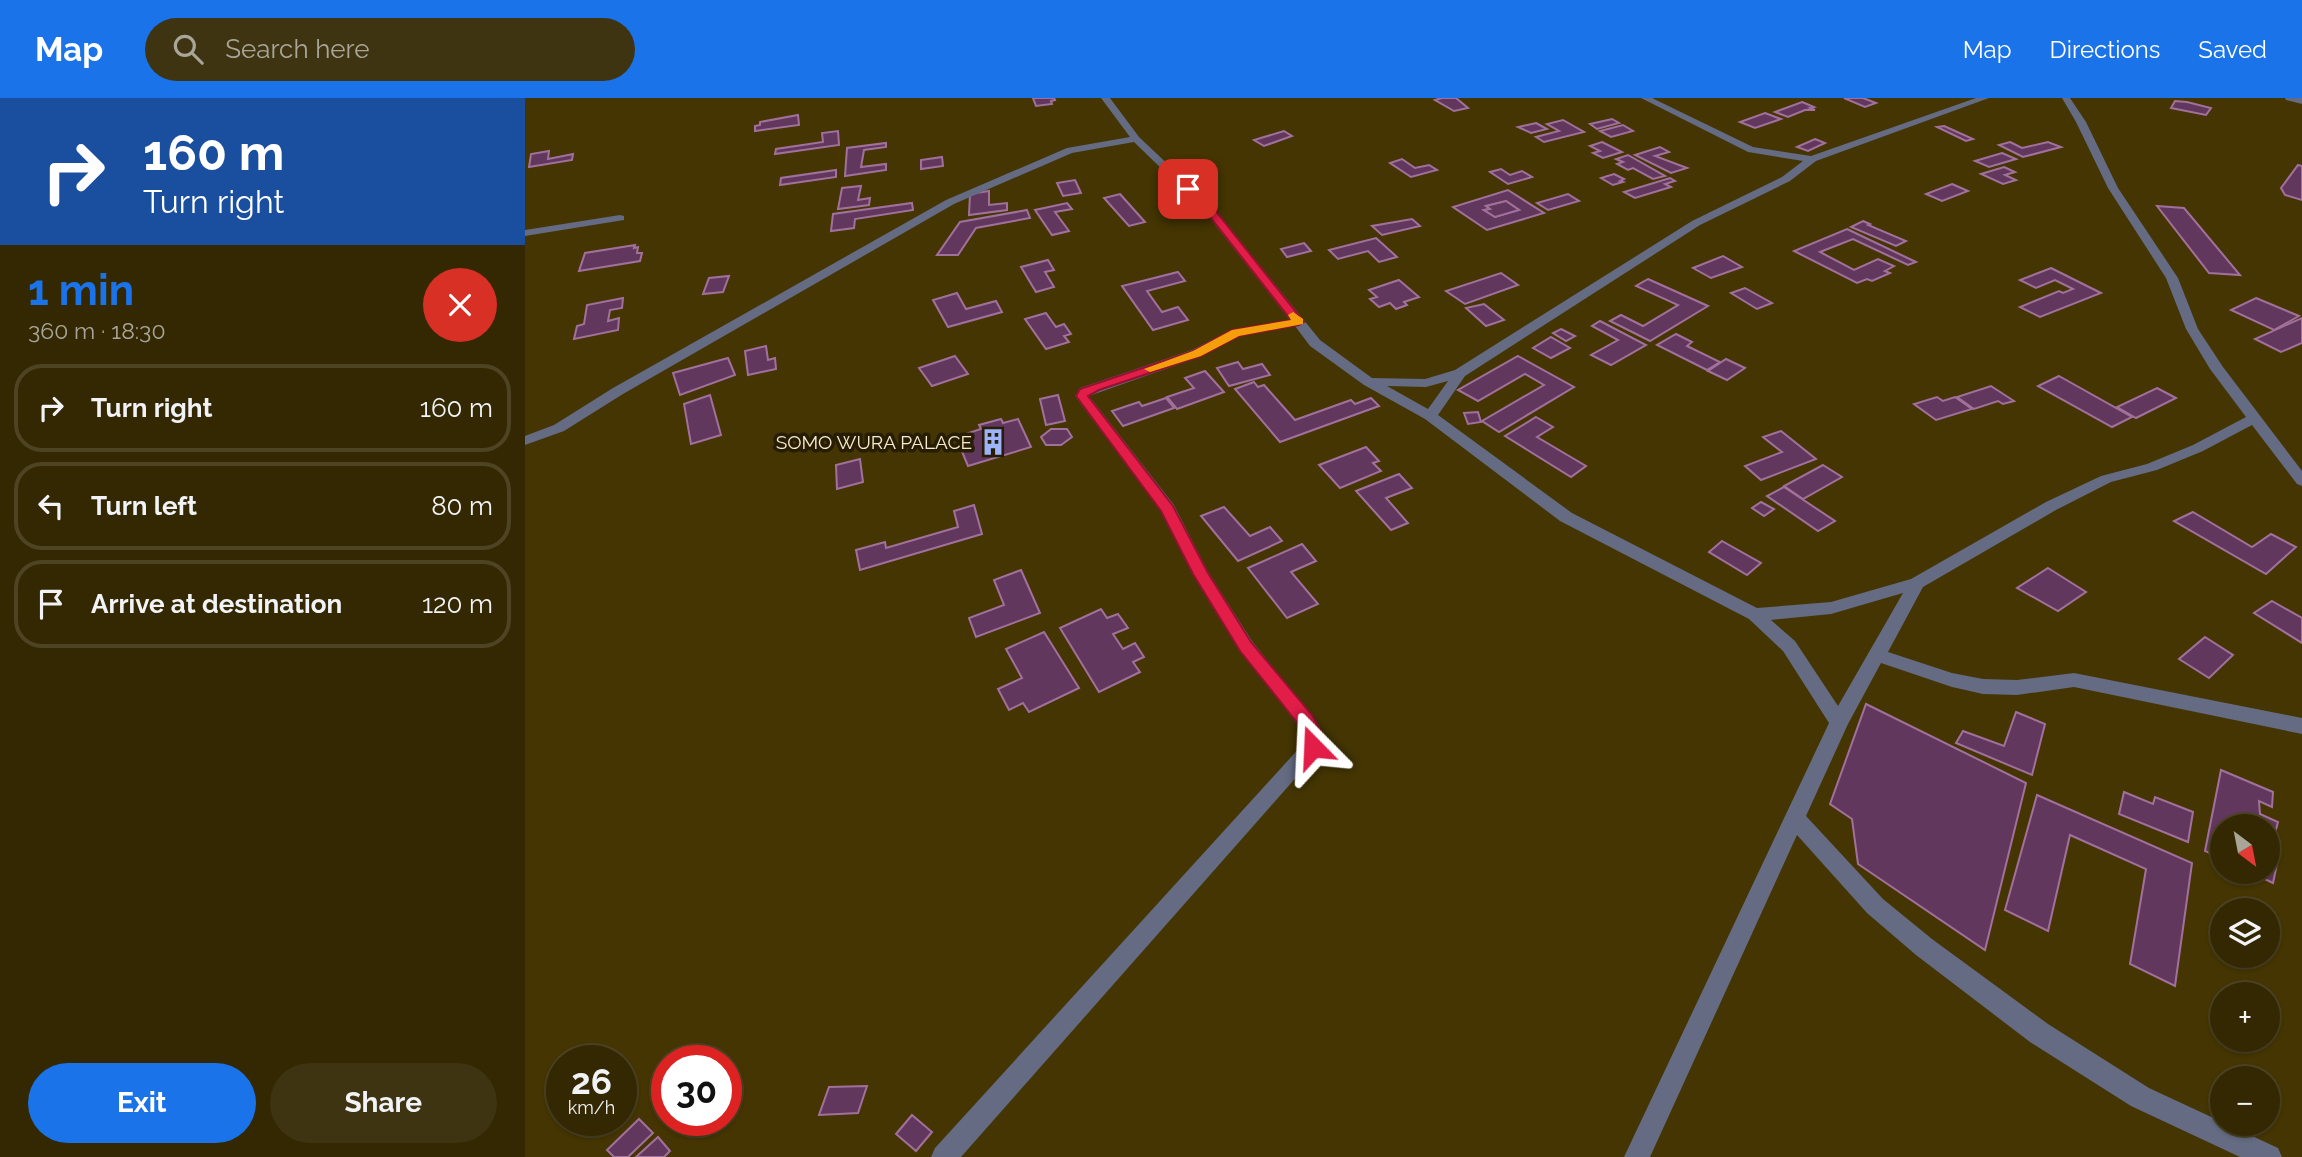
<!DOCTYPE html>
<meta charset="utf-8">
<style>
:root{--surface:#332802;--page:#3e3411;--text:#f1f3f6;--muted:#a9a699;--line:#4e4424;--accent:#1a73e8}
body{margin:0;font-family:Raleway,sans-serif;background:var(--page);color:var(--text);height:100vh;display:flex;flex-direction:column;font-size:26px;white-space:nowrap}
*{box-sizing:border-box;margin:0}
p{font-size:23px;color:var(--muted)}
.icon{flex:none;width:38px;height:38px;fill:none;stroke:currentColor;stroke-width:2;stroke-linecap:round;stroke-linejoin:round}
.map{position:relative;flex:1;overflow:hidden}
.panel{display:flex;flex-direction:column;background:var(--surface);width:525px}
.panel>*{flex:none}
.guide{background:#1a4fa0;color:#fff;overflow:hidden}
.needle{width:46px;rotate:148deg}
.tools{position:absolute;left:1685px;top:716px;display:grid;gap:14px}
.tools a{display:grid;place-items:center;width:70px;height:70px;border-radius:50%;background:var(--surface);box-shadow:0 2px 5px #0004,0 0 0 2px var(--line);font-size:35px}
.speed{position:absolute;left:21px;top:947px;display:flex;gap:14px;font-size:35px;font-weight:700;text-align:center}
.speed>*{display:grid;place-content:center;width:91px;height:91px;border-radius:50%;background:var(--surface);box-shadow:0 2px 5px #0004,0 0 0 2px var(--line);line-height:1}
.speed small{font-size:18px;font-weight:400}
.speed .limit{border:10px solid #d22;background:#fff;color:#111}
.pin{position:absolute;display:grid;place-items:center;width:60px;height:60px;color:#fff;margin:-30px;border-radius:14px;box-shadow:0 4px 10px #0006}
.me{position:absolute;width:77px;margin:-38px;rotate:339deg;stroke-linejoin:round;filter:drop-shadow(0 0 5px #0008)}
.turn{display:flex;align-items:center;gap:24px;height:147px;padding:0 28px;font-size:32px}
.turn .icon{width:91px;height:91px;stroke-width:2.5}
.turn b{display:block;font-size:49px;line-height:60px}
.round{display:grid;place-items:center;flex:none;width:74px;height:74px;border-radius:37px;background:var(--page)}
.headline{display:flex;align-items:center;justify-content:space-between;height:119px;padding:0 28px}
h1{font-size:42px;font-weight:700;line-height:52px;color:var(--accent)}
.primary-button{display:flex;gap:14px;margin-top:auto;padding:14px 28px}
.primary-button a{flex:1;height:80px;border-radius:42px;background:var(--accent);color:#fff;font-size:28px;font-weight:700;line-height:80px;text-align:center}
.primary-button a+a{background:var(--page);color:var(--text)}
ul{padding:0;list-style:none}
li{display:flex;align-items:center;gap:21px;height:88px;margin:0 14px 10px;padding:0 14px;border:4px solid var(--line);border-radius:28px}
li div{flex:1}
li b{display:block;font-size:26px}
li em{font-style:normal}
header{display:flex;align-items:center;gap:42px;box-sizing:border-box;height:98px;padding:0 35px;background:var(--accent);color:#fff}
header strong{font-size:33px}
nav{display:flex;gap:38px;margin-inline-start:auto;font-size:24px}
.search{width:490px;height:63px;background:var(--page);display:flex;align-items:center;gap:18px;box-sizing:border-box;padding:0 24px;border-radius:38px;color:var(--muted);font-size:26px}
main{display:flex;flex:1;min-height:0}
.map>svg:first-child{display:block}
</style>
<header>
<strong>Map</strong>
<div class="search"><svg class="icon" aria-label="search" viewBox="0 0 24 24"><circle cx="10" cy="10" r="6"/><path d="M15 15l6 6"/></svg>Search here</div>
<nav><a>Map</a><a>Directions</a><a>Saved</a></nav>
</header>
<main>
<section class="panel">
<div class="guide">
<div class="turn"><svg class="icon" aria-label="right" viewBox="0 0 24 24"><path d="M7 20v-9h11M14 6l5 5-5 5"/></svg><div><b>160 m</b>Turn right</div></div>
</div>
<div class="headline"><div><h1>1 min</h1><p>360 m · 18:30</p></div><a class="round" style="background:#d93025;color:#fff"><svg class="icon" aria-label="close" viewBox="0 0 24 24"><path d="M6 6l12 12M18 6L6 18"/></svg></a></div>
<ul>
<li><svg class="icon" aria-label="right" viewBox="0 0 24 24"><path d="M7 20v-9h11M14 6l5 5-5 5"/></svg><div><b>Turn right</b></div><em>160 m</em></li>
<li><svg class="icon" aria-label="left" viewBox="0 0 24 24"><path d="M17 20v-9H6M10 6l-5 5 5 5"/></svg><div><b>Turn left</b></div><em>80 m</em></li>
<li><svg class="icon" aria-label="arrive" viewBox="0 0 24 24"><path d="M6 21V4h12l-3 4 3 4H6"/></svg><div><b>Arrive at destination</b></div><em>120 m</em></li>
</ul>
<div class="primary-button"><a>Exit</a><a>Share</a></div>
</section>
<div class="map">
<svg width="1777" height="1059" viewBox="0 0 1777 1059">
<rect width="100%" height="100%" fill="#443502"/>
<!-- building -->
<g fill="#61375d" stroke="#a1719c" stroke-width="2" fill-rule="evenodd">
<path d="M508,0H529L530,2L526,3L527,6L511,8Z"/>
<path d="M917,0H931L943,10L929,13L910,2Z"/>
<path d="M1319,0H1338L1351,5L1340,9Z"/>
<path d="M1650,3L1662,4L1686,10L1681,17L1646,10Z"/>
<path d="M1277,4L1289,9L1285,10L1290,12H1280L1263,19L1250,14Z"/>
<path d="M1240,15L1256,21L1230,30L1215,24Z"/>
<path d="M273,17L274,27L230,33V28L235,27V24Z"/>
<path d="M1087,21L1094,25L1072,31L1065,26Z"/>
<path d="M1038,22L1059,34L1019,44L1011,39L1034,33L1022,26Z"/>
<path d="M1011,25L1022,31L1006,35L993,29Z"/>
<path d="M1098,27L1108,33L1086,39L1075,33Z"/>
<path d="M1419,28L1448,41L1441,43L1412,29Z"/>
<path d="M313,33L314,47L250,56L251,51L298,44L297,35Z"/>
<path d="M759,33L767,38L739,48L729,42Z"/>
<path d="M1290,41L1300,45L1283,53L1272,49Z"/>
<path d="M1077,44L1097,54L1078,60L1068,55L1075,53L1065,48Z"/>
<path d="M1485,44L1497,50L1523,44L1536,49L1498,59L1474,47Z"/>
<path d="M361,45V49L339,52L336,69L361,66V72L320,78L322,50Z"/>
<path d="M1135,49L1144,54L1130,58L1162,70L1146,75L1110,57Z"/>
<path d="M24,53L23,61L48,56L47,62L4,69L6,56Z"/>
<path d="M1477,55L1491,61L1464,69L1450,63Z"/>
<path d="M1103,57L1140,78L1128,81L1108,70L1103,72L1092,66L1098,64L1091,61Z"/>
<path d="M417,59L418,68L396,71V62Z"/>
<path d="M877,61L890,70L904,67L912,72L886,79L865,65Z"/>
<path d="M1773,67L1777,68V102L1760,97L1756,90Z"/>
<path d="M1479,69L1490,74L1480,77L1491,82L1478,86L1456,76Z"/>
<path d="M976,71L985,77L997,73L1007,79L983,86L965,74Z"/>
<path d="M311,72V79L255,87L256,80Z"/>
<path d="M1089,76L1099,81L1095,83L1098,84L1088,87L1076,80Z"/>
<path d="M1145,80L1150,83L1140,86L1146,89L1110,100L1099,94Z"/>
<path d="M550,82L556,95L538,98L532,85Z"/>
<path d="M1427,86L1443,93L1417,103L1401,96Z"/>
<path d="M336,88L333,102L345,100L344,107L313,111L317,90Z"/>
<path d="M983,92L1019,115L962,132L928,109ZM981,103L994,112L970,119L959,112L965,111L961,108Z"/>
<path d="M464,93V107L482,105V112L444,117L445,96Z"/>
<path d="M595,96L620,124L604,128L579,100Z"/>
<path d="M1043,96L1054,103L1023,112L1012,105Z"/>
<path d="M981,103L994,112L970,119L959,112L965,111L961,108Z"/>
<path d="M387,105L388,112L330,121L329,130L306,133L308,116Z"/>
<path d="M542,105L547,111L530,114L544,133L527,137L510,112Z"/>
<path d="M1632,108L1659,110L1715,177L1684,175Z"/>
<path d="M502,112L505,120L451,130L433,157H412L435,124Z"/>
<path d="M887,121L895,128L857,137L847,128Z"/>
<path d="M1338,123L1345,126L1343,127L1381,143L1371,148L1326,129Z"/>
<path d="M1322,131L1391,164L1383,167L1328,141L1295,154L1329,172L1353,161L1369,168L1360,173L1365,175L1347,183L1342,181L1332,185L1269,153Z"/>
<path d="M851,140L872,159L854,164L843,153L813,161L804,152Z"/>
<path d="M779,145L786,153L762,159L756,151Z"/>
<path d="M110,147L109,150L113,149L112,155H117L115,163L54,173L60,155Z"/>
<path d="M1198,158L1217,169L1186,180L1168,170Z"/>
<path d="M523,162L529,172L520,174L529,189L511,194L496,169Z"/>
<path d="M1526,170L1576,195L1515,219L1495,209L1534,193L1538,195L1548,191L1530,182L1511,190L1495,182Z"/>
<path d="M653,174L660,183L622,193L637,214L653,209L663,222L628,232L597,188Z"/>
<path d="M976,175L993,187L940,206L921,193Z"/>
<path d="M204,178L198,194L178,196L184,180Z"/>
<path d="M1123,181L1183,208L1125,243L1085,223L1096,217L1118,228L1153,207L1111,188Z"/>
<path d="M874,182L894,199L879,204L882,207L871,211L865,205L854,209L845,201L852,199L844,192Z"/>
<path d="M1220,190L1247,205L1232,211L1206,195Z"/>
<path d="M432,195L441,211L471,203L477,214L423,229L408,202Z"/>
<path d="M98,200L97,210L85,212L83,223L94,220L93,232L49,241L52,228L59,226L62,207Z"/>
<path d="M1731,200L1774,218L1749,232L1706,212Z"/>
<path d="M959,206L979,222L961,228L941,210Z"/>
<path d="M521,215L531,229L539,226L546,236L539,238L544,244L521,251L500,221Z"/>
<path d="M1777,220V245L1756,254L1730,241Z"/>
<path d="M1075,223L1121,247L1086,267L1066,257L1093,242L1067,228Z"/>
<path d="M1036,231L1050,238L1041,243L1028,235Z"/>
<path d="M1151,236L1167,244L1162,248L1195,264L1182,272L1132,247Z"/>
<path d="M1026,239L1045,250L1026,260L1008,250Z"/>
<path d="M241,248L243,262L250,260L251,271L223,277L220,253Z"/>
<path d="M430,258L443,276L407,288L394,270Z"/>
<path d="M993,258L1049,289L974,334L957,323L1019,287L1000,276L953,303L933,292Z"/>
<path d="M203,260L210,277L155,297L148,275Z"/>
<path d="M1201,261L1220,270L1202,282L1183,273Z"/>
<path d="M713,264L718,271L737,266L745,277L704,288L692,270Z"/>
<path d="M680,273L699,294L652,311L642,299L669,290L660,280Z"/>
<path d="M1534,278L1607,319L1587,329L1513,288Z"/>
<path d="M729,284L733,289L739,287L770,322L826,302L830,306L846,300L854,308L755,344L710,291Z"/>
<path d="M1466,288L1489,303L1478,306L1473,303L1449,311L1432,299Z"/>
<path d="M1632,290L1651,300L1611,320L1592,309Z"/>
<path d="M185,297L196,337L166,346L159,306Z"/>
<path d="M533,297L540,323L521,327L515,301Z"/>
<path d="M1412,299L1418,303L1430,299L1447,311L1411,322L1389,306Z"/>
<path d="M641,300L649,310L598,328L587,313L614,304L617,308Z"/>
<path d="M953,314L956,324L943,326L939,315Z"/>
<path d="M1011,319L1028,329L1012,339L1061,368L1046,379L980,338Z"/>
<path d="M476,321L478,325L493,321L506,349L443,368L431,339L456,331L454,327Z"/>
<path d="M526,331H542L547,339L536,347H521L516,339Z"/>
<path d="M1256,333L1291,361L1236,382L1220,368L1257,354L1238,339Z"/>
<path d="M841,349L854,363L848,365L856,373L815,390L794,367Z"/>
<path d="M335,361L338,384L312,391L311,367Z"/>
<path d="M1298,367L1317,379L1278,401L1259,388Z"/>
<path d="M874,376L887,390L861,400L883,425L866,432L831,393Z"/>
<path d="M1259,389L1310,423L1293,433L1242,398Z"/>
<path d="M1236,404L1249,411L1239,418L1227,410Z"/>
<path d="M449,407L457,436L335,472L331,452L360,444L361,450L433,429L429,413Z"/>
<path d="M699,409L725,438L745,429L757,443L713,463L676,418Z"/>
<path d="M1668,414L1727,449L1746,436L1771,449L1741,476L1649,423Z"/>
<path d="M1197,443L1236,465L1222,477L1184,454Z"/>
<path d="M777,446L791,463L766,474L793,506L762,520L723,470Z"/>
<path d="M1523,470L1561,494L1533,513L1492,490Z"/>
<path d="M496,472L515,515L451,539L444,520L479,507L469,482Z"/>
<path d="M1747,503L1777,520V545L1729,515Z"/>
<path d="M576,511L582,520L593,516L603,530L588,536L598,551L610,545L619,559L608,564L615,574L574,594L535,530Z"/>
<path d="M519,534L554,590L504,614L498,605L484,612L473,591L497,580L481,551Z"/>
<path d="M1680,539L1708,557L1684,580L1654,561Z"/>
<path d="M1341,606L1501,685L1460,852L1333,766L1327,721L1305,706Z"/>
<path d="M1491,614L1520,626L1507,677L1431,645L1438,633L1479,648Z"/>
<path d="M1696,672L1748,694L1747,709L1734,703L1735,716L1753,724L1746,750L1743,749V728H1698V761L1680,753Z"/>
<path d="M1599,694L1628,706L1630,699L1668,714L1663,744L1594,716Z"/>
<path d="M1512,697L1667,765L1650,888L1605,866L1621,771L1545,737L1523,833L1480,812Z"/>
<path d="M1743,754L1754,757L1748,785L1725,774H1743Z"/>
<path d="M342,988L333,1015L294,1017L304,989Z"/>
<path d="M387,1017L407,1034L391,1053L371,1036Z"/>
<path d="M114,1021L128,1035L103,1059H89L82,1052Z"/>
<path d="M133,1039L145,1053L139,1059H111Z"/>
</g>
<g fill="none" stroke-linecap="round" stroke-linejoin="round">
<!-- minor -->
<g fill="#646b82" fill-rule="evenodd">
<path d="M576,0H585L614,39L685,106L795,242L847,280L900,281L930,272L1167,123L1257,79L1278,63L1223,54L1116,0H1127L1228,49L1286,58L1451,0H1464L1291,63L1265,83L1175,127L940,278L913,317L1047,415L1232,510L1306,504L1386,481L1521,404L1576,378L1622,366L1668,347L1721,319L1685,271L1661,231L1641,180L1583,90L1551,24L1537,0H1545L1561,24L1593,90L1653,180L1673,231L1698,269L1777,373V388L1772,386L1727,327L1678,353L1632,372L1586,384L1531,412L1398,489L1363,554L1427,575L1458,581L1492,582L1549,575L1777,620V636L1549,589L1492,597L1458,596L1427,589L1356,565L1323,626L1281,718L1358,801L1407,841L1523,926L1624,990L1753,1050L1757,1059H1715L1606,1008L1505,944L1391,857L1342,815L1272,737L1125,1059H1099L1304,625L1258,553L1224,521L1035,423L900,321L839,287L785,248L770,228L715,238L677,258L564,298L649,407L683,474L727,543L795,629L798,649L436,1059H406L410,1050L778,646V636L773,627L715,553L668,476L636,413L550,298L555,290L667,252L706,232L765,222L677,110L609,44L547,55L429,106L98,296L39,333L0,347V338L29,327L88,290L421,102L542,50L605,39ZM923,283L903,311L862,288L901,289ZM1378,495L1313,608L1270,543L1246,522L1306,516Z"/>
<path d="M1760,0H1777V6L1761,2Z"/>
<path d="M95,117L99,118V122L0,138V132Z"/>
</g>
</g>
<!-- route -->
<path fill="#e11d48" stroke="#92132f" stroke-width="2" d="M660,89H666L685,106L779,224L774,227L714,238L676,258L574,292L563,298L648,408L683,475L726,544L787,617L797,635L794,654L788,656L782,654C778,645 780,636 774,627L715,553L668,476L636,413L551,298L555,291L668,253L707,232L766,222L678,110L660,93Z"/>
<!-- slow -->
<path fill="#f59e0b" d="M768,214L778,221V226L714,238L676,258L625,274L619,271L668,253L707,232L766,222L763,217Z"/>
<!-- icons -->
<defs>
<symbol id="building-bare" viewBox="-9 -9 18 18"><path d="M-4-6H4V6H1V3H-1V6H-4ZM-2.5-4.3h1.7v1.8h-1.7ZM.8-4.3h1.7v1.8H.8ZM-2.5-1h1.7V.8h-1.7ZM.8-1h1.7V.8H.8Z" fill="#9db4fd" stroke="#261d04" stroke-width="2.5" paint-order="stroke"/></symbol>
</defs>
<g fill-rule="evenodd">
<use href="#building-bare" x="449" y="325" width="38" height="38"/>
</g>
<g text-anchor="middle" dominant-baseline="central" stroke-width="7" stroke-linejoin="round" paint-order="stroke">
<!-- poi labels -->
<g font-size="19" fill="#f6ebcc" stroke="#261d04" text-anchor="end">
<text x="447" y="344">SOMO WURA PALACE</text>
</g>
</g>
</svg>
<div class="tools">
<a><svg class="needle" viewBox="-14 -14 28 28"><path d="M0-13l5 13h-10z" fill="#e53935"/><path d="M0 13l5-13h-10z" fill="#a9a699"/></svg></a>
<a><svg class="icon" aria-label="layers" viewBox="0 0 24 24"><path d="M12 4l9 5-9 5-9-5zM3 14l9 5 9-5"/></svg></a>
<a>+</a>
<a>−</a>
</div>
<div class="speed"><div>26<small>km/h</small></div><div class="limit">30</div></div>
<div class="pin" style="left:663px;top:91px;background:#d93025"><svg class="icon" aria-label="arrive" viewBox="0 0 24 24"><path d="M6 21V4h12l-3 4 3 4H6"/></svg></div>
<svg class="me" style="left:788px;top:649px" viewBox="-20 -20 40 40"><path d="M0-17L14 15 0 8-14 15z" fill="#e11d48" stroke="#fff" stroke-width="4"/></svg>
</div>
</main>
